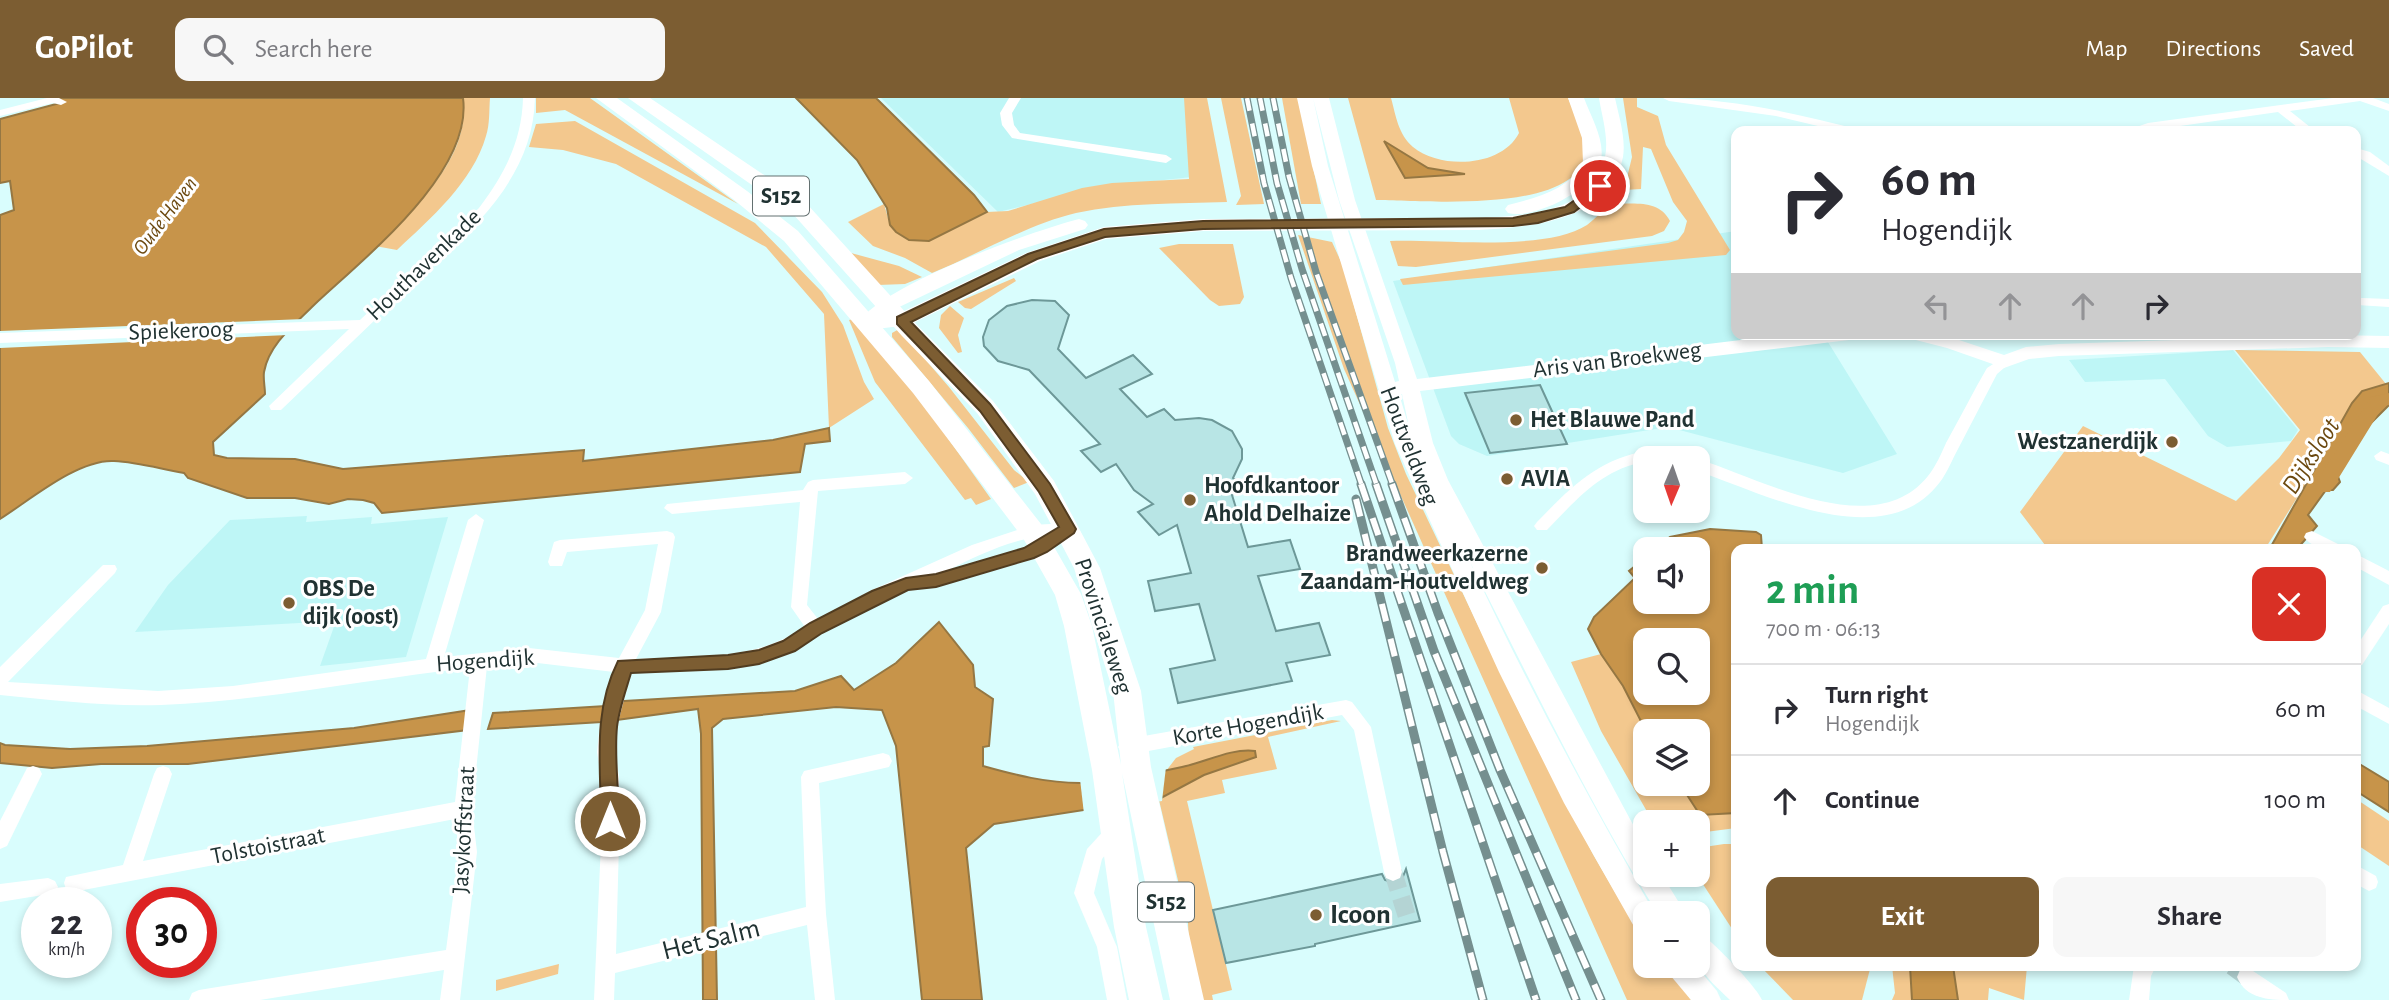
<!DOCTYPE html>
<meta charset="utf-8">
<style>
:root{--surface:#fff;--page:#f7f7f7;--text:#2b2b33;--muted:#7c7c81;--line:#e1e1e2;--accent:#7c5d32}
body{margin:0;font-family:"Alegreya Sans",sans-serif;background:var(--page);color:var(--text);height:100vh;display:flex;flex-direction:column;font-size:26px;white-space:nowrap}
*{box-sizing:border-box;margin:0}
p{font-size:23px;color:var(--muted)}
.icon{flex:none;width:38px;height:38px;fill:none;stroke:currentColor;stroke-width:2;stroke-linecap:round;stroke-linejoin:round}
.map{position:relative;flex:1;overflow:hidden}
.sheet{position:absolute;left:1731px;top:446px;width:630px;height:427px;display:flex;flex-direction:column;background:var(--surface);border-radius:14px;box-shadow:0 4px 10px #0003}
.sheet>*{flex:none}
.hud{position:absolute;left:1731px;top:28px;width:630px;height:214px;border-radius:14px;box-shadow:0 4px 10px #0003;background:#fff;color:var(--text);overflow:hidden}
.needle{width:46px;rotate:182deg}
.buttons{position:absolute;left:1633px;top:348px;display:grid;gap:14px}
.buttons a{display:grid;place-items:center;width:77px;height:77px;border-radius:14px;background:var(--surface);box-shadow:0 4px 10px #0003;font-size:35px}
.speed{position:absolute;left:21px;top:789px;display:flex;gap:14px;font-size:35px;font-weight:700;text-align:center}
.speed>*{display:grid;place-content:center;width:91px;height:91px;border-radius:50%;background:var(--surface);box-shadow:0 4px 10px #0003;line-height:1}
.speed small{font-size:18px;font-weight:400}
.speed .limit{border:10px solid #d22;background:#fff;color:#111}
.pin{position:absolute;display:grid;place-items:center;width:60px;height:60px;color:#fff;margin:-30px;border:4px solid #fff;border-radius:50%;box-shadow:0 2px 7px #0007}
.me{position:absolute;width:77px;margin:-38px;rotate:0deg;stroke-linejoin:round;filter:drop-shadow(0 0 5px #0008)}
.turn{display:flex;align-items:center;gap:24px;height:147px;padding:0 35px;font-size:32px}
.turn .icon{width:91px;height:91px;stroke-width:2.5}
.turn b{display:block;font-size:49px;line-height:60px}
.lanes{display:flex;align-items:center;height:66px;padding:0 35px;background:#0003;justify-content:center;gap:35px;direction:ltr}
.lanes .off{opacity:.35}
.round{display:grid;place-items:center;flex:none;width:74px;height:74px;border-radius:14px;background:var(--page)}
.head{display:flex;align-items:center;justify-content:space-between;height:119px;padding:0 35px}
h1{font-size:42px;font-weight:700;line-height:52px;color:#1e9e55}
.button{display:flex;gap:14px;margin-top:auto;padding:14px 35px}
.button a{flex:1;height:80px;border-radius:14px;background:var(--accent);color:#fff;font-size:28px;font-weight:700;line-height:80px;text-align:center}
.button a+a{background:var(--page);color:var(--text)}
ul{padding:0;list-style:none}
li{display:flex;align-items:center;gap:21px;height:91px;padding:0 35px;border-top:2px solid var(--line)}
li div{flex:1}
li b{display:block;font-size:26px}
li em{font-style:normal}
header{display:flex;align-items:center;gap:42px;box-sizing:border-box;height:98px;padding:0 35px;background:var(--accent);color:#fff}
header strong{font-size:33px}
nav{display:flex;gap:38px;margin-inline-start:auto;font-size:24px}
.search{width:490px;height:63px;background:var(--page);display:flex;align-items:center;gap:18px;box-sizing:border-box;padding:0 24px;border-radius:14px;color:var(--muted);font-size:26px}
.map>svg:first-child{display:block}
</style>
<header>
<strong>GoPilot</strong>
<div class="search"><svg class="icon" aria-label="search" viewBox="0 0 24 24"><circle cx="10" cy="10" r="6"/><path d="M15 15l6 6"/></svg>Search here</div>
<nav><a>Map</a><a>Directions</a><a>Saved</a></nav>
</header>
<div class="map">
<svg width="2389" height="902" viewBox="0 0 2389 902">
<rect width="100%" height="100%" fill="#d9fdfd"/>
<!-- built -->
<g fill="#bef6f6">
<path d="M881,0H1188L1192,79L1107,88L998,114Z"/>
<path d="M1736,133V236H1823L1897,356L1843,375L1668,329L1487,358L1459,346L1451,338L1393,183Z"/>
<path d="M2233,252L2298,332L2291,343L2227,349L2208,338L2165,281L2085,284L2069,262Z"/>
<path d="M307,418L306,424L372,419L371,426L448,419L406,559L320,568L336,523L135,534L168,487L230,422Z"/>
</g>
<!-- green -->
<g fill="#f3c88e" fill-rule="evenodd">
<path d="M463,0H490C489,12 490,26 486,38C473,84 430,121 397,152L375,148C414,110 471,61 463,0Z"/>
<path d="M536,0H590L738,106L565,12L536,15Z"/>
<path d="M1184,0H1207L1227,104C1177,106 1126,104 1076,115C1026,127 979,156 932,175L905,160L873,148L848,124L884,106L890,127L928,143L987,114L1008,113L1082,90L1112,85L1189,81Z"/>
<path d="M1221,0H1241L1264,106L1236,107L1241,98Z"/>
<path d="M1282,0H1298L1321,106H1301Z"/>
<path d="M1348,0H1391C1396,18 1398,36 1413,49C1441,72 1502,69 1519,35L1509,0H1568C1574,15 1586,35 1586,51C1585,118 1420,102 1376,102ZM1386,44L1428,70L1455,76L1405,80Z"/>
<path d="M1623,0H1637V9L1658,18L1666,47L1730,152L1726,157L1403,187L1400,181L1668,145L1678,142L1684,134L1687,123L1673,104L1651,51L1643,49L1641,91L1624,92L1632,59Z"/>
<path d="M575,23L755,125L822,194L843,227L864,284L874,301L829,330L824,216L766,149L616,66L563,52L529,49L536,26Z"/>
<path d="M1611,106C1632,106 1659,101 1670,123L1664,133L1652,138L1416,169L1398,168L1390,143C1440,141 1545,154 1587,127C1595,121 1603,112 1611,106Z"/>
<path d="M1298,137L1332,144L1343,168L1388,330L1406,376L1527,630L1594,758L1622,806L1645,837V868H1666L1691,902H1627L1344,271Z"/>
<path d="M1179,146H1233L1244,199L1240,206L1219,208L1210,202L1159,150Z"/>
<path d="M851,155L899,168L922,179L905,186L878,187Z"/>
<path d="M1014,180L1016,183L971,211L965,210L958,204Z"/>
<path d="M950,208L964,220L958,237L962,254L958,255L939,230L941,217Z"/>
<path d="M853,221L925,308L991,401L976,407L971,400L965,402L875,284L849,222Z"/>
<path d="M899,231L949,289L1014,372L1029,384L1014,390L968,330L892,239V235Z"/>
<path d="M2235,252L2360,254L2386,286L2377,288L2352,305L2322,360L2265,451H2048L2020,414L2083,328L2236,403L2279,360L2300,332Z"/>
<path d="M1601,556L1623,588L1646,633L1645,686H1680L1700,717L1736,715V730L1698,735V724H1653L1601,633L1571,564Z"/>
<path d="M1332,622L1341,623L1268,639L1277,671L1222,682L1225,695L1187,703L1232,892L1212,897L1213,902H1198L1190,874L1188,825L1159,702L1204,677L1256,659L1255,653L1166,673L1176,660L1194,651L1193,649Z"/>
<path d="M2356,701L2389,723V768L2356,746Z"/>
<path d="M1724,746H1736V837L1697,777L1698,750Z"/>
<path d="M559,866L558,876L496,893V882Z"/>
<path d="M1760,868H1869L1870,871L1862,902H1793Z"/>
<path d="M1892,868H1910L1912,902H1892L1895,895Z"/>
<path d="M1953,868H2027L2024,902L1989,890L1988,902H1958Z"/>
</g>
<!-- water -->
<g fill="#c7944a" stroke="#957743" stroke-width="2" fill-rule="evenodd">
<path d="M60,0H463C473,75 364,160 314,207C295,226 269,246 264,274C263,281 265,289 265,296L213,344L214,357L227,360L295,361L343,371L584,352L583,363L773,342L829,330L830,343L805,346L800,374L382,415L374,405L363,402L348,401L329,406L295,400H247L188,380L184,375C161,371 137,364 114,363C78,361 30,402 0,421V117L14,112L10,83L0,85V21L60,5Z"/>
<path d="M796,0H876L974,97L987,114L929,143L909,142L896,134L890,127L887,110L857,62Z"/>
<path d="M1384,43L1428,70L1465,76L1405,80Z"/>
<path d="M2389,285V307L2347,349L2335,370L2340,384L2333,392H2326L2308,417L2317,428L2297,451L2269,452L2352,305L2362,293Z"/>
<path d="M1710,431L1756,434L1761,437L1762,451L1736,452V715L1700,717L1680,686H1698V634L1646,633L1623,588L1601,556L1588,531L1594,519L1635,480L1629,473L1645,460V504H1698V452L1655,451L1670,439ZM1698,542V595H1645V542Z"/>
<path d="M939,524L973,567L975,589L993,601L989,648L983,649V668C1015,677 1047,685 1080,685C1112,684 1150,676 1182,669C1206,664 1231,650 1255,653L1256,659L1204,677L1161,700L994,726L966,750L982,902H922L896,648L882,612L836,609L723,621L712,630L717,902H703L701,636L698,611L602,624L488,631L493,615L606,608L624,603L795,593L841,578L854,592L896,565Z"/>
<path d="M477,611L476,631L188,666H101L52,670L0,665V645L5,647L70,651L147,648L354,630Z"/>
<path d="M2356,664L2389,684V714L2356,693Z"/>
<path d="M1910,868H1953L1958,902H1912Z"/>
</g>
<!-- pier -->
<g fill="#d9fdfd">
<path d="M304,221L288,237L0,250V233Z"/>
<path d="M1166,669L1162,703L1084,716L1080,681Z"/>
</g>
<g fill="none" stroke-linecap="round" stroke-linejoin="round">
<!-- canal -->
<path fill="#c7944a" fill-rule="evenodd" d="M2389,295V307L2383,308L2330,394H2316L2314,389L2316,384L2371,299Z"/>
</g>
<!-- building -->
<g fill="#b8e5e5" stroke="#6d9898" stroke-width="2">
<path d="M1032,202L1055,203L1069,217L1058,251L1086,280L1133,257L1152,276L1120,291L1147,319L1164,311L1175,322L1199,320L1212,322L1232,333L1242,351V361L1233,380L1244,390L1232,397L1248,449L1290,442L1300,471L1258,478L1276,533L1319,525L1330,557L1286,565L1292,583L1178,605L1170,571L1215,562L1199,506L1155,513L1148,483L1191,475L1177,427L1159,437L1138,414L1153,406L1134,392L1116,366L1101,374L1081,353L1100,346L1029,272L998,263L984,248L983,239L989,222L1007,208Z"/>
<path d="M1540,287L1567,346L1490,355L1465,295Z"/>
<path d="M1406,771L1420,823L1315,846V848L1226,865L1213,812L1382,776L1385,782L1394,785L1402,781Z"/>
</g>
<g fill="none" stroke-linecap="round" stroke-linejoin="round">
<!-- minor-tunnel -->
<g stroke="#b4d4d4" stroke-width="18" stroke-dasharray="18 9" stroke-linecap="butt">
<path d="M1393,774L1409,825"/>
<path d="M2232,868L2247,879"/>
</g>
<!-- minor -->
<g fill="#fff" fill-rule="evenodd">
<path d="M47,0H59L67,4L61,7L53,5L0,18V12Z"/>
<path d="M523,0H535C533,88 460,142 401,197C361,235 321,274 281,312H271L269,308L349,231L0,245V235L360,222L479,110C504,77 522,43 523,0Z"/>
<path d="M1009,0H1021L1012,15L1014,27L1020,35L1166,57L1172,61L1166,65L1012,40L1002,27L1000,15Z"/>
<path d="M1663,0C1729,0 1794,15 1857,31L1859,33H1839L1776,18L1669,3Z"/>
<path d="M2333,0H2373L2389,6V13L2360,3L2290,13L2315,33H2302L2278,14L2145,33H2125L2148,25Z"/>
<path d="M2356,50L2370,54L2389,68V78L2356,58Z"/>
<path d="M2362,200L2389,201V209L2357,207V201Z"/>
<path d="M2004,259L2011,264L1997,276C1984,301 1971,326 1958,351C1952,362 1947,375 1940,384C1885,458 1764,396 1698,373V361C1762,381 1874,445 1928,378C1936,368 1941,356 1946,345C1960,320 1973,294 1987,270Z"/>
<path d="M1648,353L1668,355L1675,360H1645V364C1603,370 1575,403 1547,432H1537L1534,428L1537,424C1570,390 1599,360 1648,353Z"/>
<path d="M2381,353L2389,356V367L2376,362L2374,358Z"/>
<path d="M905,374L913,380L905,386L818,393L807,507L818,521L872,492L972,447L1032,427L1069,425L1077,431L1047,454L1034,459C1012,466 928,496 911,489L822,535L795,553L759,566L728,571L631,575L618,625L615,654L619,678V745L616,856L806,809L801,679L804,673L883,655L889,657L892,663L889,669L819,685L826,816L835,902H815L807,827L615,875L614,902H594L601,745V678L597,654L600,625L614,574L529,564L487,568L472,711L477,754L460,902H440L444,872L260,902H189L192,895L199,892L446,852L459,754L455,721L73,794L66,791L64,785L66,779L123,767L154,676L157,670L163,668L169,670L172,676L143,763L455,704L470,570C367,581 264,603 161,607C108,609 53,602 0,597V569L103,467H115L117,471L115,475L8,584L158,593L233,588L426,561L468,422L476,416L484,422L444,559L529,550L619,560L645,512L658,446L567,454L562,468H550L548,464L554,444L560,442L667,433L673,435L675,439L661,514L636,561C698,558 751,564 805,529L791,509L800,404L672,416L664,410L667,406L803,392L808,384L813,382ZM1047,438L1024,450L946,473C977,458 1012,440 1047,438Z"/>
<path d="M2312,433L2342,448L2344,452C2328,452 2314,452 2304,439L2306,435Z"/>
<path d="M2356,456L2389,473V487L2356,469Z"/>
<path d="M2389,506V526L2362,567L2356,569V549L2383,508Z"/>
<path d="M2356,592L2389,610V626L2356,608Z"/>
<path d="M1346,602L1352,604L1371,629L1402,774L1400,780L1393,783L1386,780L1384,774L1354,632L1342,617L1127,657L1121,654L1118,649L1121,644L1127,641Z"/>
<path d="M33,668L39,670L42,676L7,748L0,751V723L27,670Z"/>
<path d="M1115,726L1122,728L1124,734L1102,761L1094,795L1117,849L1127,902H1107L1097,849L1074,795L1087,751L1108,728Z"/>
<path d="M2356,767L2376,778L2378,784L2376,790L2369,793L2356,786Z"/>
<path d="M48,780L55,783L58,789L55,795L0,804V786Z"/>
<path d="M2134,868H2156L2151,878L2149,902H2129Z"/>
<path d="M2247,869L2286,895L2289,902C2269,902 2246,901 2237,879L2240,872Z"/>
</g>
<!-- tertiary -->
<g fill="#fff" fill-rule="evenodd">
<path d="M1297,0H1313L1328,68L1395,284L1399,283L1395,265L1339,102L1313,0H1329L1355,102L1417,281L1791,236H1858L1849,242L1420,293L1433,345L1448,382L1645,749V777H1662L1686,816H1658C1587,702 1529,579 1468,460C1525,582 1587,698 1654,814L1645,816V835L1636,832L1564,705L1499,574L1395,346L1312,68ZM1399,296H1402L1409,329Z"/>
<path d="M1905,236H1941L2004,257L2026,249L2059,246L2328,237L2389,238V250L2328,249L2059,258L2029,261L2004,270L1947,250L1908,240Z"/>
<path d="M1698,834C1709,839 1758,890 1762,902H1730C1704,876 1694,873 1698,834Z"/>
<path d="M1666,868H1696L1717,893L1721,902H1691L1670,877Z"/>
</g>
<!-- secondary -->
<g fill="#fff" fill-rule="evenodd">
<path d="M1568,0H1584C1591,19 1605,42 1601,62C1596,91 1534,122 1508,115L1505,111L1508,107C1535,100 1569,92 1583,65L1582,40Z"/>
<path d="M1599,0H1615C1619,19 1626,40 1623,59C1611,123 1531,129 1479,132L1203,133L1106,141L1040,163L909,227L868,232L861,230L858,225C882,187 1032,133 1079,121L1085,123L1088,127L1085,131L1019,152L895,211L888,217L898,216L1026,155L1104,129L1203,121L1479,120C1524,118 1594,115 1605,59C1609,40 1602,19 1599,0Z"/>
</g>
<!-- primary -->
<path fill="#fff" fill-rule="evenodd" d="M596,0H617L747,93L798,133L929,283L1041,426L1081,496L1092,528L1121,667L1113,593L1074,470L1035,396L977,315L902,238L793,116L628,0H650L807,106L918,228L993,303L1054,383L1100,470L1141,593L1151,669L1204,902H1170L1122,675L1146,829L1163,902H1129L1114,829L1092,672L1064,528L1055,497L1023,440L913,295L784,143L733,101Z"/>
<defs>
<g id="rail-far1">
<path d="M1247,0L1264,85L1291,180L1362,388"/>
<path d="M1260,0L1277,85L1302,171L1377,388"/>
<path d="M1273,0L1289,79L1316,174L1393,388"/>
</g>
<g id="rail">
<path d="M1361,386L1536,902"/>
<path d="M1376,386L1434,553L1576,902"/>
<path d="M1392,386L1438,515L1500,672L1601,902"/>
<path d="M1356,401L1443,754L1483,902"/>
</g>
</defs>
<!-- rail-far1 casing -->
<use href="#rail-far1" stroke="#758f8f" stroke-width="7"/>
<!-- rail casing -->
<use href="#rail" stroke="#758f8f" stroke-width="9"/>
<!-- rail-far1 -->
<use href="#rail-far1" stroke="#fff" stroke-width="4.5" stroke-dasharray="13" stroke-linecap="butt"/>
<!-- rail -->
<use href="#rail" stroke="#fff" stroke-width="6" stroke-dasharray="18" stroke-linecap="butt"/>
</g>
<!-- route -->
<path fill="#7c5d32" stroke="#513c20" stroke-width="2" d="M1600,84L1605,85V90L1574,114L1538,125L1513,128L1203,131L1105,139L1037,161L911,224L990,306L1050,386L1076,431L1074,435L1047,454L1034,460L936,489L908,492L822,535L795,553L759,566L728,571L631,575C626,592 619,611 617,629C614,659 619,691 619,723L616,729L610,731L603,729L601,723C601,667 592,615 618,563L728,557L759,552L783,543L810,525L872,493L906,480L936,476L1024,450L1059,429L1039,394L980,313L897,226V219L1028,156L1104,131L1203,123L1513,120L1565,109Z"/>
<!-- markers -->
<g fill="#7c5d32" stroke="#fff" stroke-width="2.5">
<circle cx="1516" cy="322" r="7"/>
<circle cx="2172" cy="344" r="7"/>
<circle cx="1507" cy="381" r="7"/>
<circle cx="1190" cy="402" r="7"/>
<circle cx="1542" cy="470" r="7"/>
<circle cx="289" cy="505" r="7"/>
<circle cx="1316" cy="817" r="7"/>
</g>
<g text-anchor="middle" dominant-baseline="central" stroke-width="6" stroke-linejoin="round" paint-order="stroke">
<!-- far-water labels -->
<g font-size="21" font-style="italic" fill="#6c4910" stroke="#fff">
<text transform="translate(165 118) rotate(-53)">Oude Haven</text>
</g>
<!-- shield labels -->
<g fill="#fff" stroke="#637070" stroke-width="2">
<rect x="753" y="78.5" width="56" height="39" rx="5"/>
<rect x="1138" y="784.5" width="56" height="39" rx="5"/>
</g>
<g font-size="23" font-weight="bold" fill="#203232">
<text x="781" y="98">S152</text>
<text x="1166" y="804">S152</text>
</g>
<!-- street labels -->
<g font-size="24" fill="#203232" stroke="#fff">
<text transform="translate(424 167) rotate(-44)">Houthavenkade</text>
<text transform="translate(181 233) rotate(-2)">Spiekeroog</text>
<text transform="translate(1617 262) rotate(-7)">Aris van Broekweg</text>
<text transform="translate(1409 348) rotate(69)">Houtveldweg</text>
<text transform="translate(1103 528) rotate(72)">Provincialeweg</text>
<text transform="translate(485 563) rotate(-4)">Hogendijk</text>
<text transform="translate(1248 627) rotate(-10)">Korte Hogendijk</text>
<text transform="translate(464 732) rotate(-87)">Jasykoffstraat</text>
<text transform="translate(268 748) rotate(-11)">Tolstoistraat</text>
</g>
<!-- poi labels -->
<g font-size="24" font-weight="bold" fill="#203232" stroke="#fff" text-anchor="start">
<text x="1530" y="322">Het Blauwe Pand</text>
<text x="2158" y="344" text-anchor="end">Westzanerdijk</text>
<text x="1521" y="381">AVIA</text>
<text x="1204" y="388">Hoofdkantoor<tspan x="1204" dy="28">Ahold Delhaize</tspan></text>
<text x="1528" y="456" text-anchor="end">Brandweerkazerne<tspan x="1528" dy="28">Zaandam-Houtveldweg</tspan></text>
<text x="303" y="491">OBS De<tspan x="303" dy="28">dijk (oost)</tspan></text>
</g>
<!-- water labels -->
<g font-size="26" font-style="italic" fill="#6c4910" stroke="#fff">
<text transform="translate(2311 358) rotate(-57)">Dijksloot</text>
</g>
<!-- near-poi labels -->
<g font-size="28" font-weight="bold" fill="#203232" stroke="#fff" text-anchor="start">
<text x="1330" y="817">Icoon</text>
</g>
<!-- near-street labels -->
<g font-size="28" fill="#203232" stroke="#fff">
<text transform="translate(711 842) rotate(-14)">Het Salm</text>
</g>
</g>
</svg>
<div class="buttons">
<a><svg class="needle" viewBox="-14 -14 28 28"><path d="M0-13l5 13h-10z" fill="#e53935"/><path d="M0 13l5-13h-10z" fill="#7c7c81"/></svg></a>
<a><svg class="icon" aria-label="sound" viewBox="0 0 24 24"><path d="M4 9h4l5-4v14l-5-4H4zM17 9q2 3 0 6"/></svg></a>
<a><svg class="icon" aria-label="search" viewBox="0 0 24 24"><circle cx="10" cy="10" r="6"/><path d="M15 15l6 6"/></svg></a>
<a><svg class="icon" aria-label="layers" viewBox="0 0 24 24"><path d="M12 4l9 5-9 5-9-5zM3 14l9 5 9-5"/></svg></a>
<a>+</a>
<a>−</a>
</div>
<div class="speed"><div>22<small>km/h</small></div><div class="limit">30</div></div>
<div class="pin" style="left:1600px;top:88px;background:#d93025"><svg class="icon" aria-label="arrive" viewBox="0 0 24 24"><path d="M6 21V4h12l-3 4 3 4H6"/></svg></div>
<svg class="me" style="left:610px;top:723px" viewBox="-20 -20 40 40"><circle r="17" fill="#7c5d32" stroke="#fff" stroke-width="3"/><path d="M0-11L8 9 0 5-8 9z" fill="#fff"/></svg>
<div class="hud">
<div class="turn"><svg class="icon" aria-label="right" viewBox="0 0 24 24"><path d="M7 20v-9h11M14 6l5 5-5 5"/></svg><div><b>60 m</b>Hogendijk</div></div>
<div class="lanes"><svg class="icon off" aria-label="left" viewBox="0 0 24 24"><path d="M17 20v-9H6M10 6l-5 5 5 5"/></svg><svg class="icon off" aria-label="ahead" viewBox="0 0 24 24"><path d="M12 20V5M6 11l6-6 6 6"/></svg><svg class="icon off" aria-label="ahead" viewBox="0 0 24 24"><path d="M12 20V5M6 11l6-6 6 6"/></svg><svg class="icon" aria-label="right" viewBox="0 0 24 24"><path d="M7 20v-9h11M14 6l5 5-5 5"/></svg></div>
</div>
<section class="sheet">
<div class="head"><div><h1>2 min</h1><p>700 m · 06:13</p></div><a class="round" style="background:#d93025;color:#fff"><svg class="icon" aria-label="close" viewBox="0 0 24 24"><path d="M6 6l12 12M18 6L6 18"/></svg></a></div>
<ul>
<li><svg class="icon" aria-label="right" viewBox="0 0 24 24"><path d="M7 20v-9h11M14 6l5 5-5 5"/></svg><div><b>Turn right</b><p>Hogendijk</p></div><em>60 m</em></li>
<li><svg class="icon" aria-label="ahead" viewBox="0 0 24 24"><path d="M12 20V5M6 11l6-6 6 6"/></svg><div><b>Continue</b></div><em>100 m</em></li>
</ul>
<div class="button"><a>Exit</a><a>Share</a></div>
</section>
</div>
